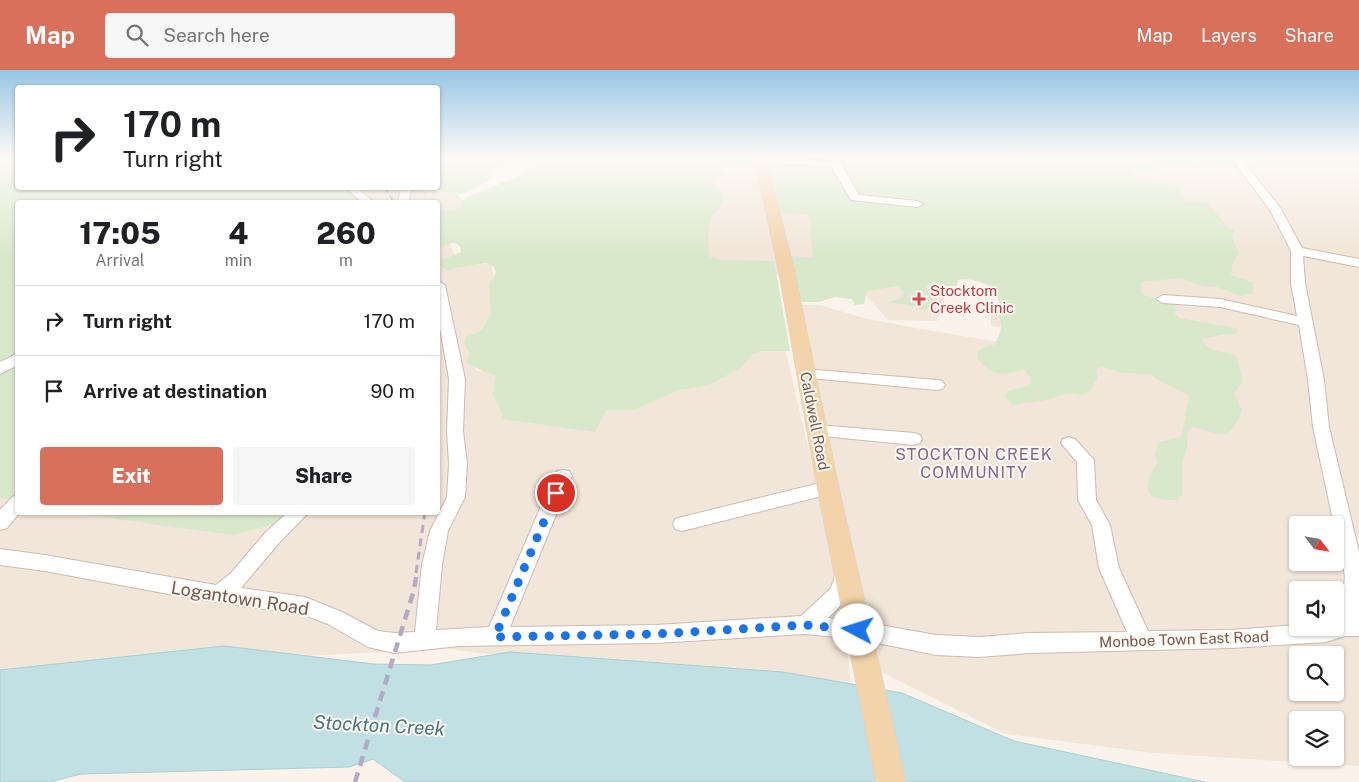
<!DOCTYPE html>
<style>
:root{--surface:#fff;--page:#f6f6f6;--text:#202124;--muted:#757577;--line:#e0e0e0;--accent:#d9705b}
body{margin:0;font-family:"Public Sans",sans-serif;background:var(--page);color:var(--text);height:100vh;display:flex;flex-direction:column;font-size:19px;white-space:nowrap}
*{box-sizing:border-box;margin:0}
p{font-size:16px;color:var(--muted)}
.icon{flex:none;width:28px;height:28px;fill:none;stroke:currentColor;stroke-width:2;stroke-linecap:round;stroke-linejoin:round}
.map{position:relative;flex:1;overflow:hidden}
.drawer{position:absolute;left:15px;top:130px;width:425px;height:315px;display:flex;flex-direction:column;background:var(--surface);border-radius:5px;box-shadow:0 1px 4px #0004}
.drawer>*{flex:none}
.banner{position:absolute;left:15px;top:15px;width:425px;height:105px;border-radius:5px;box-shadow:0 1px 4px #0004;background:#fff;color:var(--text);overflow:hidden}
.needle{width:32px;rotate:121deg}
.tools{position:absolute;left:1289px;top:446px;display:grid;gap:10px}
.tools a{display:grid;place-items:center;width:55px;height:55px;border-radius:5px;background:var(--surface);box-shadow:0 1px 4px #0004;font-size:25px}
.pin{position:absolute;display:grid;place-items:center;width:42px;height:42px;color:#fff;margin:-21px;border:2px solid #fff;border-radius:50%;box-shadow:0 1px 5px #0007}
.me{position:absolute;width:55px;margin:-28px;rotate:275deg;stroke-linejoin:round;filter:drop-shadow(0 0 4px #0008)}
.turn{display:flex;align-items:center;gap:18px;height:105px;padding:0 25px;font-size:22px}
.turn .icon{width:65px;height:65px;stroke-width:2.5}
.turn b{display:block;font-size:35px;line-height:42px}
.eta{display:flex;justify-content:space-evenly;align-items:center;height:85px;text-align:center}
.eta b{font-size:30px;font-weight:800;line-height:35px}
.button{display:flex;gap:10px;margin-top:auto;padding:10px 25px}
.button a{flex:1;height:58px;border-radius:5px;background:var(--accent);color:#fff;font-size:20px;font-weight:800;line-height:58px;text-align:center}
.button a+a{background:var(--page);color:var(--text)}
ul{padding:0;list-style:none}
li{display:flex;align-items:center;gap:15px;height:70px;padding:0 25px;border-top:1px solid var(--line)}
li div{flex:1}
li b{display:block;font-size:19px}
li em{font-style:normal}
header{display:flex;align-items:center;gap:30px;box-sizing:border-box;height:70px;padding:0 25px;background:var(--accent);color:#fff}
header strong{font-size:24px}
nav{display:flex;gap:28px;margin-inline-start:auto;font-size:18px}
.search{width:350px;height:45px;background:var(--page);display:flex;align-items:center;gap:12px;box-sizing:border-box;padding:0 18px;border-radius:5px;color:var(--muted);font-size:19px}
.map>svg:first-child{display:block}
</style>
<header>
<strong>Map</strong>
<div class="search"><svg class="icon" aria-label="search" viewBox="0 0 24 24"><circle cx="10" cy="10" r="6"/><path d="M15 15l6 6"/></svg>Search here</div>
<nav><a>Map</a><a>Layers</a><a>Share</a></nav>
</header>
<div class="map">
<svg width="1359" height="712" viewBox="0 0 1359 712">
<rect width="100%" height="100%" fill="#fbf3ea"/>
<!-- residential -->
<g fill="#f2e5d9" fill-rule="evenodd">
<path d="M550,87H1021L973,143L937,251L888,250L863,222L782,206L686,198Z"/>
<path d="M1139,87H1359V696L1153,683L1006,664L879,601L795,235H819L868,249L921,259L1089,287L1079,264L991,256V240L1021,218L1116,95ZM1298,455H1335V492H1298ZM1298,520H1335V558H1298ZM1298,585H1335V622H1298ZM1298,650H1335V688H1298Z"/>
<path d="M271,118H422L428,125L453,120L472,140L438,154L461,195L491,194L503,252L465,274L477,301L503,299L623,281L785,279L841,518L851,617L652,603L447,579L0,601V249L18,442H438V132H308Z"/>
</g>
<!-- green -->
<g fill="#d8e8ca">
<path d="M0,87H17L18,118H348L359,132H18L17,432L0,428Z"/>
<path d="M438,87H563L583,94L602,93L632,87H650L651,91C669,96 675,92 691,87C700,84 714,87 724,87L722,103L713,113C716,117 722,121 723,125C726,134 713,142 711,149C707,162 708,173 710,187L722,190L774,191L790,281H761L752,285L740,298L709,315L679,320L633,340H606L595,362L502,349L503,346L493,324L496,305L485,302L467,293L469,283L464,273L466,267L482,260L491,244L489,214L496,203L494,197L486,193L454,198L449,201L440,195L442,190L461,182L460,176L454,173L440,177L438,171V141H451L461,137V132L465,128L519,106L536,96C526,83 501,91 491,101L492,108L489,110C481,115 468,124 458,124C453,123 449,121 442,122L437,118Z"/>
<path d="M772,87H1178L1191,90V93L1206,100L1186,96L1157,94L1156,96L1158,101L1136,100L1130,105L1133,108L1175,115L1186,131L1208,133L1227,157L1235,160L1232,167L1239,183L1232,196L1231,205L1254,213L1253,224L1241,226L1217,217L1203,216L1180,208L1141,212V221L1143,225L1174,232L1176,234L1175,244L1179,248L1236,258L1238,261L1235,264H1225L1202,269C1208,284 1224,280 1236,286L1243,312L1234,323L1242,340C1230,373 1221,364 1193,357L1188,360L1187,376L1182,394V424L1178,430C1143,431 1141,419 1158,392C1153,385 1156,379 1160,372L1175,369L1182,365L1189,326C1176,316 1163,316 1151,304L1123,303L1101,296L1096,300L1097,309L1090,321L1082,325L1067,323L1047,330L1013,335L1007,330L1005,325L1008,321L1029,316C1033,308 1030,306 1024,300C1018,300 1015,302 1009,303C996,306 986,299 978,289V282L982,278L994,275C1001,262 1004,255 997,242L1001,239L995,218C983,213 971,207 958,210L957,216H926L935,234L932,238L922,240L907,234L888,233L903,227L904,223L898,216L867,221L864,234L855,235L852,229L835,227L819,232H801L791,186L811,188L813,186L810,159L812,156L807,144L781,143L768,92Z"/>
<path d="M73,443H300L291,450L232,465Z"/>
</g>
<!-- water -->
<path fill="#c0e0e3" stroke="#a7d0d4" d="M224,576L374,594L430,595L510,582L783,602L902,623L1014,671L1205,712H405L373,689L349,697L81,704L49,712H0V600Z"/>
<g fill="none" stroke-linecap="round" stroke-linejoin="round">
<!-- stream -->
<path stroke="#a7d0d4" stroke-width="2" d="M1229,87L1249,112"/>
<defs>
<g id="minor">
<path d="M1230,87H1240L1281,139L1302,178L1359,189V197L1303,186L1305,213L1324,310L1329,357L1359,482V566H1345L1326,572L1231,578L1029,583L979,587L936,585L858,569L805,564L656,573L459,576L394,583L368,577L328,554L304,545L190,528L45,501L0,495V479L45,485L216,515L231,503L265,463L288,442H309L279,473L241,518L305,527L342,542L378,561L394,563L415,562L422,495L430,461L447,427L449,394L447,361L449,309L438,247V211L445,215L465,309L463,361L467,394L465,427L448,461L442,495L436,560L489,557L554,406L557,401L563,400L569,401L572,406L510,557L656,555L801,546L831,518L838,497L845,495L852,497L855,503C849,525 845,533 828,548L858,551L936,565L979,567L1029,563L1127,562L1099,498L1092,455L1078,430L1077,392L1061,373L1063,369L1069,367L1075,369L1094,390L1096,430L1110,455L1119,498L1148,561L1231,560L1298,555V558H1335V551L1342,535L1345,506L1313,357L1308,310L1299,255L1220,237L1163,233L1156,229L1163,225L1220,229L1297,246L1291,213V181L1270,140Z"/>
<path d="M761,88L837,91L842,95L859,125L917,131L923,134L917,137L851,130L831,96L757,93L756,91Z"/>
<path d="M346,118H357L374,132H362Z"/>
<path d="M401,118H411L409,132H398Z"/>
<path d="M18,283V295L0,304V292Z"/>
<path d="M805,299L937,310L942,311L945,315L942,319L937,320L800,307L797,304L800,301Z"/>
<path d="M818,355L914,363L920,365L922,369L920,373L914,375L812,365L810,361L812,357Z"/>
<path d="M828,411L834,413L837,418L834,423L682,461L675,459L673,454L675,449L682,447Z"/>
<path d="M18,425V442H20L7,458L0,460V440L12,427Z"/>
</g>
<path id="major" d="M754,87H766L795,203L839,418L906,712H876L817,418L779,203Z"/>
</defs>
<!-- minor casing -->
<use href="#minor" stroke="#ccbbb1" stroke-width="2"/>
<!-- major casing -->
<use href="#major" stroke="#d8d1ce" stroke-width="1"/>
<!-- minor -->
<use href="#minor" fill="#fff" fill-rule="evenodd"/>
<!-- major -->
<use href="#major" fill="#f3d3aa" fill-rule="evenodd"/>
<!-- rail-far2 -->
<path stroke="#b6a9c5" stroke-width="2" stroke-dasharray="5 4" stroke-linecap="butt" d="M385,118L394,132"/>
<!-- rail-far1 -->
<path stroke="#b6a9c5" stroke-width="3" stroke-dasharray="8 5.5" stroke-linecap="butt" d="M416,503L425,442"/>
<!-- rail -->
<path stroke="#b6a9c5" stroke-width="4.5" stroke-dasharray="10 7" stroke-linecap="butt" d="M355,712L414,520L417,501"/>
</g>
<!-- sky -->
<linearGradient id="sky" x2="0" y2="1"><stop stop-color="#98c6e6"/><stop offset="0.47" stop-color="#fdfaf6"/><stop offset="1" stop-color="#fdfaf6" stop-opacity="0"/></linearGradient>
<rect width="1359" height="187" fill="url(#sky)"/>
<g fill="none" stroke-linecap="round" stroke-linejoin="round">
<!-- route -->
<path stroke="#1a73e8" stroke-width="9" stroke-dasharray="0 16.2" d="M556,423L495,567L656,564L805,555L858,560"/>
</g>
<!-- markers -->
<path fill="#e0444e" stroke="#fef8f1" stroke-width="2" d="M916.5 221.5h5v5h5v5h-5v5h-5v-5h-5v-5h5z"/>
<g text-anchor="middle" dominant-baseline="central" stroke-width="4" stroke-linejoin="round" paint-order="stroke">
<!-- health labels -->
<g font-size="15" fill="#be3a42" stroke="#fef8f1" text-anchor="start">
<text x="930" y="220">Stocktom<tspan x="930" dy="17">Creek Clinic</tspan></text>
</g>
<!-- street labels -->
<g font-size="15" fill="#745a50" stroke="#fef8f1">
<text transform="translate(815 351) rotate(79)">Caldwell Road</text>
<text transform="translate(1184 569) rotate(-2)">Monboe Town East Road</text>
</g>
<!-- neighbourhood labels -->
<g font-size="16" letter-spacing="1" fill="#7f678f" stroke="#fef8f1">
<text x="974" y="384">STOCKTON CREEK<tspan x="974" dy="18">COMMUNITY</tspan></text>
</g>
<!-- near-street labels -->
<g font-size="18" fill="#745a50" stroke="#fef8f1">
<text transform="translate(240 528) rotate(9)">Logantown Road</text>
</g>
<!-- near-water labels -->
<g font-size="19" font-style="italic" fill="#47787e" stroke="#fef8f1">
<text transform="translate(379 655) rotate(3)">Stockton Creek</text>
</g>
</g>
</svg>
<div class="tools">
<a><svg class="needle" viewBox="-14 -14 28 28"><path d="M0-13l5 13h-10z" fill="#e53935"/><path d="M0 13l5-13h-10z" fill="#757577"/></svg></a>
<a><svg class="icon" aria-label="sound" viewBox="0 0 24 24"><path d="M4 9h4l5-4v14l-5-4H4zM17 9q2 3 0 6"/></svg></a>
<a><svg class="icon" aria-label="search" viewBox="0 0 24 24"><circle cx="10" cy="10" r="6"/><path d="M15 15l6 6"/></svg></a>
<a><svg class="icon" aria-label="layers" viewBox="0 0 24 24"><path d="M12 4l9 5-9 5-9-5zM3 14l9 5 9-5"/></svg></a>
</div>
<div class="pin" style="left:556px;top:423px;background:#d93025"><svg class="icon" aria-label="arrive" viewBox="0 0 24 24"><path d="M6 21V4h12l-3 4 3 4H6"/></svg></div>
<svg class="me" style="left:858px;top:560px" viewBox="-20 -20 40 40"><circle r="19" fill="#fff"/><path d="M0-13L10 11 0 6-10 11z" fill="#1a73e8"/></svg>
<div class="banner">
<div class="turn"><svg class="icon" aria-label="right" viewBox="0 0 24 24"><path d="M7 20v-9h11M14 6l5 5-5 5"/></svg><div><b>170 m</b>Turn right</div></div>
</div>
<section class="drawer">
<div class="eta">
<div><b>17:05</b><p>Arrival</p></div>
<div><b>4</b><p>min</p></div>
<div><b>260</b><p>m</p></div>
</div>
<ul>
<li><svg class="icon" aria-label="right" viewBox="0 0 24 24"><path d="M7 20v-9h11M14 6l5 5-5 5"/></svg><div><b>Turn right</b></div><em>170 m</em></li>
<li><svg class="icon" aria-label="arrive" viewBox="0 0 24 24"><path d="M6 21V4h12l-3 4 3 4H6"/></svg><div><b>Arrive at destination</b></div><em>90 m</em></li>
</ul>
<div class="button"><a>Exit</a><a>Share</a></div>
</section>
</div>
